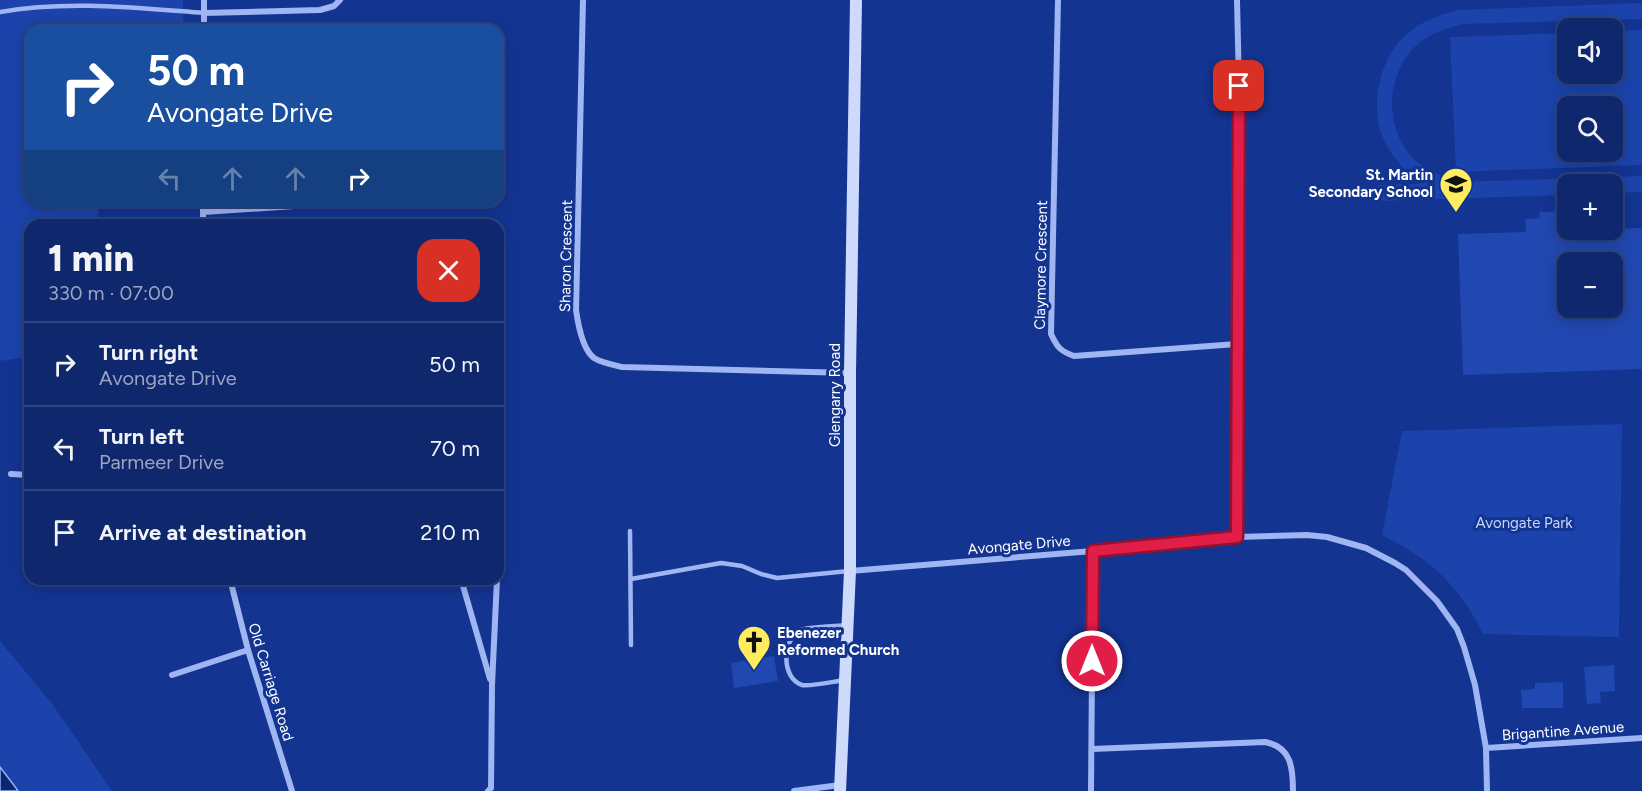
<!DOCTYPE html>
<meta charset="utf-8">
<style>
:root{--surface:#0e276d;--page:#1c3375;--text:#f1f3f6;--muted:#9ba5c2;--line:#2e4480}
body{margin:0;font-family:Figtree,sans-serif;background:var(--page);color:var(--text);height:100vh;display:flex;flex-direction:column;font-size:22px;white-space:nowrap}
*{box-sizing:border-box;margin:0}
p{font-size:20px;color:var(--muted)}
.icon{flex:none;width:33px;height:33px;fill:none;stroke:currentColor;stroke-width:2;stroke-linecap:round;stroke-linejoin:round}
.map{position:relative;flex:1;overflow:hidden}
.drawer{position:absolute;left:24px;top:219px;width:480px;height:366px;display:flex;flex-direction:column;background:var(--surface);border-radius:18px;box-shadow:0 3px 15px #0003,0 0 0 2px var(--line)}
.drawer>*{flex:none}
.banner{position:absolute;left:24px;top:24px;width:480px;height:183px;border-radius:18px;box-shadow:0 3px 15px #0003,0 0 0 2px var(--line);background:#1a4fa0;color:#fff;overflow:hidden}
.tools{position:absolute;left:1557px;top:18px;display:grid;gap:12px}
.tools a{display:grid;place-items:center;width:66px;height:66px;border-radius:12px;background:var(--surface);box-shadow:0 3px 15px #0003,0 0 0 2px var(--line);font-size:30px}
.pin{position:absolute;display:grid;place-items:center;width:51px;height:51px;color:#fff;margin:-26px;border-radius:12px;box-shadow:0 3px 9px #0006}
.me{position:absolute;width:66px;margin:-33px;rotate:0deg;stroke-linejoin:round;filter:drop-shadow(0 0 4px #0008)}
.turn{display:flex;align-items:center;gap:21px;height:126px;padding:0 24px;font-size:27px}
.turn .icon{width:78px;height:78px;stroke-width:2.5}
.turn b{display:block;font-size:42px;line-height:51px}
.lanes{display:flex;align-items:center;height:57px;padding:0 24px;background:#0003;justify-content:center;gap:30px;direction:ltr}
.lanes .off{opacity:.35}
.round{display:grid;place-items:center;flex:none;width:63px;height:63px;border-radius:18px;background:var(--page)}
.head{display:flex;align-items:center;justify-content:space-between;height:102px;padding:0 24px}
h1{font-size:36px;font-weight:800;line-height:45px}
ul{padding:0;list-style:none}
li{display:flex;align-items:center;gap:18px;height:84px;padding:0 24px;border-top:2px solid var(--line)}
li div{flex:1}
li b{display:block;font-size:22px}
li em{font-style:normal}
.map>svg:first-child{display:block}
</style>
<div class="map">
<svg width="1642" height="791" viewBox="0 0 1642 791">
<rect width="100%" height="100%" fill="#133491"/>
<!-- green -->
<g fill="#1b43ab" fill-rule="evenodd">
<path d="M0,0H183V30H30V201H99L98,225H30V357L0,361Z"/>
<path d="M1642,3V19L1464,24C1448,28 1431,32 1418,44C1385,73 1383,130 1415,160C1428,172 1444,177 1461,182L1642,176V192L1613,193L1612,184H1568L1567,195L1378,201V185L1420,184C1405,169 1394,161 1385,142C1368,109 1379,56 1408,33C1424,20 1438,16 1457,10Z"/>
<path d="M1642,30V165L1456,172L1450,37L1567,33L1568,74H1612L1613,31ZM1612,106V152H1568V106Z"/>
<path d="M1622,424L1619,637L1483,634C1459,585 1430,559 1382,535L1402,431Z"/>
<path d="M0,641L53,705L112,791H0Z"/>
</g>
<!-- water -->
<path fill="#0c256d" stroke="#91aef5" stroke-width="1.5" d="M0,767L16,788L18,791H0Z"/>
<!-- building -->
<g fill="#2148b0" fill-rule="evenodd">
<path d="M1568,211V230L1642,228V369L1463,375L1458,234L1526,232L1525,219L1540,218L1539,212ZM1568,262H1612V308H1568Z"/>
<path d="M774,656L778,681L734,688L731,663Z"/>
<path d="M1614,665L1615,691L1600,692L1601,703L1587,704L1584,667Z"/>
<path d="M1563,682V708H1522L1521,690L1535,689V683Z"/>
</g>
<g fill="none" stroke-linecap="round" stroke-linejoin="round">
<!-- lane -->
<g stroke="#9fb6f2" stroke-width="4.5">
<path d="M0,12C67,0 137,8 204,13"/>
<path d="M630,531L631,645"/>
<path d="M631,579L721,563L742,566L761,574L777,578L849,571"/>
<path d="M845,680C836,681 809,687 802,685C781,678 782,640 800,630C806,627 839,626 847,625"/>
</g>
<!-- street -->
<g stroke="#9fb6f2" stroke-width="6">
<path d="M204,0V30"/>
<path d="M583,0L576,310C578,324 582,349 594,358C602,363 614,365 622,367L850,373"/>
<path d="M1058,0L1051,334C1057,347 1060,351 1074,356L1237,344"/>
<path d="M1237,0L1239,86L1237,537"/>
<path d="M204,13L320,10L334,6L340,0"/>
<path d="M203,212L354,202"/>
<path d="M203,225V201"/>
<path d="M11,474L30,475"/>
<path d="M850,571L1093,551L1237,537L1307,535L1327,537L1366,548L1395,563L1406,570L1437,601L1457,629L1464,647L1475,685L1486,748L1487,791"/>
<path d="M230,579L248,650L292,791"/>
<path d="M461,579L490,679"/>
<path d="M172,675L248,650"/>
<path d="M1486,748L1642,738"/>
<path d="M1092,749L1265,742C1291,747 1293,767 1293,791"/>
<path d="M488,791L491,788L492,685L497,579"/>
<path d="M794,791L840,785"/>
<path d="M1091,791L1093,551"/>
</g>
<!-- secondary -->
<path stroke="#cddafc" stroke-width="12" d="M840,791L850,571V373L856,0"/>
</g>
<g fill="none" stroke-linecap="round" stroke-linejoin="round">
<defs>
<path id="route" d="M1092,661L1093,551L1237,537L1239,86"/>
</defs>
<!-- route casing -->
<use href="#route" stroke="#92132f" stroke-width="15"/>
<!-- route -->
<use href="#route" stroke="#e11d48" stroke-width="10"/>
</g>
<!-- icons -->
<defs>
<symbol id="school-pin" viewBox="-11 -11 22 30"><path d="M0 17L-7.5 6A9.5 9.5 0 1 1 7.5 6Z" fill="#ffec5f" stroke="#133491"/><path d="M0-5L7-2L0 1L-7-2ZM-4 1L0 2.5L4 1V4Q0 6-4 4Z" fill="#111"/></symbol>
<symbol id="church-pin" viewBox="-11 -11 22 30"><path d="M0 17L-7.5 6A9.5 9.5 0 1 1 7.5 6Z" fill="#ffec5f" stroke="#133491"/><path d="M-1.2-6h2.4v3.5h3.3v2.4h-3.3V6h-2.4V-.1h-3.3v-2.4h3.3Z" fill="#111"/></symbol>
</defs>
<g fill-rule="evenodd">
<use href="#school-pin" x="1437" y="165" width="38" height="52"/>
<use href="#church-pin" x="735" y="623" width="38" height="52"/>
</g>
<g text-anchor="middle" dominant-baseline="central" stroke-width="6" stroke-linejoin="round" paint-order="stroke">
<!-- poi labels -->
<g font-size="15" font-weight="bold" fill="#fff" stroke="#133491" text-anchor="end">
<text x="1433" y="175">St. Martin<tspan x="1433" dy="17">Secondary School</tspan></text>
<text x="777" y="633" text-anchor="start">Ebenezer<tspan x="777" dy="17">Reformed Church</tspan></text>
</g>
<!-- street labels -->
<g font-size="15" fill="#fff" stroke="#133491">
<text transform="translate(566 256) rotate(-89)">Sharon Crescent</text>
<text transform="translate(1041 265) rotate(-89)">Claymore Crescent</text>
<text transform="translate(835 395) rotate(-90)">Glengarry Road</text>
<text transform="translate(1019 545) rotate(-5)">Avongate Drive</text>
<text transform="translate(271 682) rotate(73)">Old Carriage Road</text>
<text transform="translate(1563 731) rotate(-4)">Brigantine Avenue</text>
</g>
<!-- park labels -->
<g font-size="15" fill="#c6d5fc" stroke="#133491">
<text x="1524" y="523">Avongate Park</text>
</g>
</g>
</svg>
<div class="tools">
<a><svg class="icon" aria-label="sound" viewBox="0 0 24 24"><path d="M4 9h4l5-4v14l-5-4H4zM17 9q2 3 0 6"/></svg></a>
<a><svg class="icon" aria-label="search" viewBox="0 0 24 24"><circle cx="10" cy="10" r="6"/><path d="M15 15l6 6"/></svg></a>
<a>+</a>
<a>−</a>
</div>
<div class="pin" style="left:1239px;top:86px;background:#d93025"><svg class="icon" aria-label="arrive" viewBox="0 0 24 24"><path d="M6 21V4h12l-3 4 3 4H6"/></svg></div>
<svg class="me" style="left:1092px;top:661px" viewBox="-20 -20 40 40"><circle r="17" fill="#e11d48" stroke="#fff" stroke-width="3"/><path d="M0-11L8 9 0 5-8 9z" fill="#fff"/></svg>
<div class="banner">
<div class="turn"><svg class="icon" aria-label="right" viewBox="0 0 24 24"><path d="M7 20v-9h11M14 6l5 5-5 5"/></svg><div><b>50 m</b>Avongate Drive</div></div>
<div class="lanes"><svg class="icon off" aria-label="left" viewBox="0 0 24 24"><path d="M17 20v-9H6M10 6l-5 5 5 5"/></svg><svg class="icon off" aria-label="ahead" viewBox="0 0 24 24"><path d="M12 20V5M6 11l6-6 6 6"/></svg><svg class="icon off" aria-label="ahead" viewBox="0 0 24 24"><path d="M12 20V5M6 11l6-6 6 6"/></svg><svg class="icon" aria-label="right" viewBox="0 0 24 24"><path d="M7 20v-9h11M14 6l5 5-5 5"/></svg></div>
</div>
<section class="drawer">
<div class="head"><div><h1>1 min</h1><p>330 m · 07:00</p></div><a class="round" style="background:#d93025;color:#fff"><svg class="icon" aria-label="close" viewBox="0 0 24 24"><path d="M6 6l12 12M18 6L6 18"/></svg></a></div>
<ul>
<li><svg class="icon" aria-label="right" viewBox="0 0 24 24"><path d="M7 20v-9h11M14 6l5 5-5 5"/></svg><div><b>Turn right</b><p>Avongate Drive</p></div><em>50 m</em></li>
<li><svg class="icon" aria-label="left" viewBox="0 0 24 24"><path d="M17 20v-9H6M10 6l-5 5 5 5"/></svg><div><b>Turn left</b><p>Parmeer Drive</p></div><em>70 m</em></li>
<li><svg class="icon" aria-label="arrive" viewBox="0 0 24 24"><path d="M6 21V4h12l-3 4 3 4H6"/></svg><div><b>Arrive at destination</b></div><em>210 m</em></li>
</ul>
</section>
</div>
